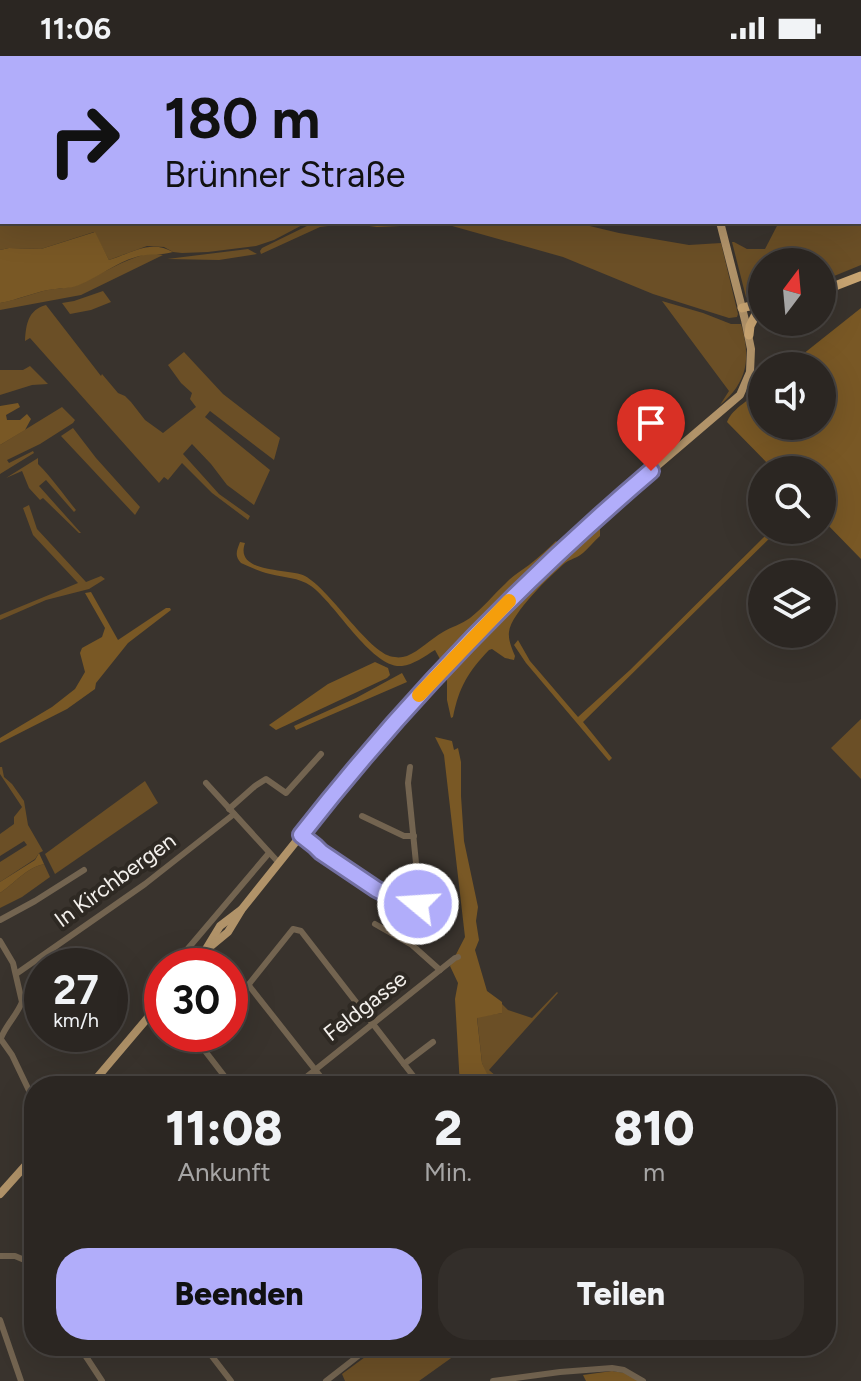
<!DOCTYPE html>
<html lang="de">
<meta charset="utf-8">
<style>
:root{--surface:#2b2622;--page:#332e2a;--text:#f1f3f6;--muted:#a6a5a5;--line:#474340;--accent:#b1adfa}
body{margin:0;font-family:Figtree,sans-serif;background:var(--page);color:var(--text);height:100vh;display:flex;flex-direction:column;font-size:30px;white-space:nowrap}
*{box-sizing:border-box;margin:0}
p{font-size:26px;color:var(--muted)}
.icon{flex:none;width:44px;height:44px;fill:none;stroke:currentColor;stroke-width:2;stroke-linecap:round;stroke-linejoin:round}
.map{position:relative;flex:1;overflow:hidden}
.panel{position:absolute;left:24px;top:1020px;width:812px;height:280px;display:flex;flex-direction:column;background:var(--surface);border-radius:32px;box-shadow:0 8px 32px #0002,0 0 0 2px var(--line)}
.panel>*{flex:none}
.guide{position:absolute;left:0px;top:0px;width:862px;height:168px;box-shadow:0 8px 32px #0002,0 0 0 2px var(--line);background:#b1adfa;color:#111;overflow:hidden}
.needle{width:52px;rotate:16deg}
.controls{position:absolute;left:748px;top:192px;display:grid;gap:16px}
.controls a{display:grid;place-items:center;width:88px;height:88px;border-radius:50%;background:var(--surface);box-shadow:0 8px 32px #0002,0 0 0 2px var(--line);font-size:40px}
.speed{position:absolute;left:24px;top:892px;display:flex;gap:16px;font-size:40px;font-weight:700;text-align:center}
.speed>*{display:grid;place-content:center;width:104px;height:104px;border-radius:50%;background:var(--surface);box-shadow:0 8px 32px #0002,0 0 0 2px var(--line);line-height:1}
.speed small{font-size:20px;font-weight:400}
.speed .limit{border:12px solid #d22;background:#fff;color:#111}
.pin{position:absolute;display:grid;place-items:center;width:68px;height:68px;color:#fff;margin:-82px -34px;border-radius:50% 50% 50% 0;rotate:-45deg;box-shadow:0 0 8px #0007}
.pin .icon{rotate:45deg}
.me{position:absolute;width:88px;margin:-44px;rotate:288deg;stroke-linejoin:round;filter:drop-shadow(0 0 6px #0008)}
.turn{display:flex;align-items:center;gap:28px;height:168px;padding:0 32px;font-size:36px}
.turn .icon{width:104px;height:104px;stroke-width:2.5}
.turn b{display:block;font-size:56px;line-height:68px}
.eta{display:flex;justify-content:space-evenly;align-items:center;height:136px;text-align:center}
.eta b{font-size:48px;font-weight:800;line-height:56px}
.action{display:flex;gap:16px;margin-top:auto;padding:16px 32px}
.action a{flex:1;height:92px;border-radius:32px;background:var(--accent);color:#111;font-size:32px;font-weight:800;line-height:92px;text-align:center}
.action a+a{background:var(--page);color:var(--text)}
.status{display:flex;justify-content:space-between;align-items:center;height:56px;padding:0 40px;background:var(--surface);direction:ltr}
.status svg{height:22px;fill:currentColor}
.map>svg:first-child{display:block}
</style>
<div class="status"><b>11:06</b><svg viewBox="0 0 49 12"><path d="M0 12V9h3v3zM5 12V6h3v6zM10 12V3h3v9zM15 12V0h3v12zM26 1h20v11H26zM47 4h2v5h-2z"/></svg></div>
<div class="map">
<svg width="861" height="1325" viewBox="0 0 861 1325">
<rect width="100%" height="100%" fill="#39332d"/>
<!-- green -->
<g fill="#6b4f26">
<path d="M861,120V209L822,225V206H762V242L750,243L746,241L732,186H734L747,193H765L779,166H860Z"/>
<path d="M6,166H308L274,184L256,190L208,196L182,197L173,196L164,191L147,190L109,204L94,176L41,193L9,192L0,194V168Z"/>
<path d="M445,166H573L619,177L689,189L721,187L738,258L737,261L729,262L653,238L563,201L445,168Z"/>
<path d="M311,168L328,170L320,171L261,198L260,195L262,192Z"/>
<path d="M248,193L257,198L219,204L167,203Z"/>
<path d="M150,197L163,199L81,239L0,254V247C15,244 28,239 43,235C55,232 69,233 80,228C104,217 124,203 150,197Z"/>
<path d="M103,235L111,246L91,254L70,258L62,247L74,245Z"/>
<path d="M662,245L703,257L731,268H741C751,302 748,326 720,349L729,335Z"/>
<path d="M46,249L101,320L102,318L118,337L125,340L131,346L145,364L163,377L196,351L190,343L192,337L181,327L168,309L184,296L223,338L280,382L274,404L210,355L205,361L270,414L254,449L227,429L211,408L192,388L183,398L219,438L250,460L248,464L212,437L182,407L168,424L164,421L159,427L30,282L25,285C26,268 28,254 46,249Z"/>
<path d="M30,310L48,328L32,329L0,339V314H23Z"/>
<path d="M62,351L75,364L73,367L40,388L7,404L9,407L33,395L34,397L0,418V389Z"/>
<path d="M73,372L96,402L140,451L135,459L61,380Z"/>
<path d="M38,402V408C52,422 63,438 76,454L74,456L46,424L39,430L81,477H79L43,442L40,444L29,432L22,415L6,422Z"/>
<path d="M29,449L37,473L86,526L101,520L105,523L89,533L46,544L0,564V559L78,527L33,479L23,452Z"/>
<path d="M861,663V723L831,692Z"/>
<path d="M0,711H2L4,721L12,728L24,745L28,769L43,795L39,797L35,803L0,826V806L27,789L24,785L0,800V778L14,768V761L22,751L0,718Z"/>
<path d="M145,725L158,747L55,818L45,798Z"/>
<path d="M44,808L50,821L22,841L0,852V837C15,827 26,812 44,808Z"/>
<path d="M557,936L558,937L489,1014L497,1021L486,1024V1018L482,1007L477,961L502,957V948L508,954L532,962Z"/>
<path d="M380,1290H400L407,1299L420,1290H468L419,1325H345L342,1318Z"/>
</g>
<!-- forest -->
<g fill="#795825">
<path d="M338,166H445V168L377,171Z"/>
<path d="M95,176L109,204C131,197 151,183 173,196C160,200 148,197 136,201C115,207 99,221 79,229C70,233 58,232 48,234C32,237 17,244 0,247V194L9,192L41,193Z"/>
<path d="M861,252V503L822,463V414H774L727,366C733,351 751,344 762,332V370H822V310H788Z"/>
<path d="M18,347L20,351L6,359L7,364H20L27,358L31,363L25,374L0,389V350Z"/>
<path d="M596,472L600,473V480C593,486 585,497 577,501C573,503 569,504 565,507C551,519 511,557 509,576C508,584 512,593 515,600L514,604L505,602L492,593L489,594C468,616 459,631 453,661L451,662L447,644V616L530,535L541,521L552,513L567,497Z"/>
<path d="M771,474H778L583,666L612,702L609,705L526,607L514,589L518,584L530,605L578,661L630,614Z"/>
<path d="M556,485L558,487L502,540L440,603L435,594C425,600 413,609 402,610C372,613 336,548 311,530C298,521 285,522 270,518C260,516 250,511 241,507C234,500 237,494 240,486L245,487C234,518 289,512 305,520C332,535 371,601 395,601C399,602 403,601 407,600C419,595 431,583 443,576C451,571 462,568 470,562C483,552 493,539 505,528C512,520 521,515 529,509C539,501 548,493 556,485Z"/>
<path d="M91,536L118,584L166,552H170L171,554L128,587L96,627L95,633L67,653L0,687V682L52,651L75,633L85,616L80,597L82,592L102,581L105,572L85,537Z"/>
<path d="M375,606L388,612L390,619L387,622L276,674L269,669L328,628Z"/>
<path d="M402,617L407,626L296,674L294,670L356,642Z"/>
<path d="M435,681L452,685L454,694L458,692L461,706V740L464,785L478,851L476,865L479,884L475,894L487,935L502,946V957L477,962L482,1007L487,1018L485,1030H460L455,943L458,927L450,910L465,881L444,699Z"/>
<path d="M39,797L44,808C26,812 15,827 0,837V826L35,804Z"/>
<path d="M612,1315L625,1317L640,1325H586L583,1319Z"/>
</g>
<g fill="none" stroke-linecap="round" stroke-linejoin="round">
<!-- minor -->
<g stroke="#736450" stroke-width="6">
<path d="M206,727L279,807"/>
<path d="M229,753L255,730L266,723L286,737L321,698"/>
<path d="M362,760L404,780H414"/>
<path d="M301,779C339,810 372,832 416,854"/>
<path d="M0,864L35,845L84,814"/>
<path d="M375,868L412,889L440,914"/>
<path d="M402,882L416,854L419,837L408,727L410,711"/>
<path d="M0,885L13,907L22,946C17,959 6,969 1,982"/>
<path d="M174,909L269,797"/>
<path d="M16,918L145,828L234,758"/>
<path d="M192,978L232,1030"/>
<path d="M0,982L12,999L34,1045"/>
<path d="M404,1008L433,986"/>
<path d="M295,1030L455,902L458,901"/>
<path d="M328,1030L250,931L249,928L293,873L301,875L421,1030"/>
<path d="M0,1200H15L34,1208"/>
<path d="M0,1264L21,1325"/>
<path d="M79,1290L102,1325"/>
<path d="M204,1290L231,1325"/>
<path d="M326,1325L371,1290"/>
<path d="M493,1325L560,1316L612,1312L624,1314L643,1325"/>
</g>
<!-- major -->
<g stroke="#b19369" stroke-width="8">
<path d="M682,0V2"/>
<path d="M206,893L220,870L241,854"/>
<path d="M192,910L205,895L228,876L242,853L326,748L392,669L443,612L486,567L567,489L617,444L740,339L750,316L751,293L745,264L720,166"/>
<path d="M90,1030L162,945"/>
<path d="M0,1138L34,1100"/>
</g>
<!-- highway -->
<g stroke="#c9a572" stroke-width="9">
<path d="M749,2L759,0"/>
<path d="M805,2L813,0"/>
<path d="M0,145H2"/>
<path d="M0,158L2,157"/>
<path d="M822,235L861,220"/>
<path d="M742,252L762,247"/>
<path d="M749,279L750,270L755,260"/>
</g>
</g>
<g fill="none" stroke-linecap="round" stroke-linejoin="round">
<defs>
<path id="route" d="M418,848L416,854L376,833L321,796L315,790L301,779C405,646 523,524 651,415"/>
</defs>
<!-- route casing -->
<use href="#route" stroke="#7370a2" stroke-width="20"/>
<!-- route -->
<use href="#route" stroke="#b1adfa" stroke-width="14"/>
<!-- slow -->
<path stroke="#f59e0b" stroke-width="14" d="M419,639L509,545"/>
</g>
<g text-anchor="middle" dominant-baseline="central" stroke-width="8" stroke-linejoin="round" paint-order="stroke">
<!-- street labels -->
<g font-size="22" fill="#f3f0ec" stroke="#2e2923">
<text transform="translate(115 824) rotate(-36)">In Kirchbergen</text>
<text transform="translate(365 950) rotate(-38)">Feldgasse</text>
</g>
</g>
</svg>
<div class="controls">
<a><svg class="needle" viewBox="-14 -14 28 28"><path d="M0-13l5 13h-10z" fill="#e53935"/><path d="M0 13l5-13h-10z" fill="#a6a5a5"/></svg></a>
<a><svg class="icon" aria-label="sound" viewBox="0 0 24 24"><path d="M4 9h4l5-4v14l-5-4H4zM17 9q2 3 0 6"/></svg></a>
<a><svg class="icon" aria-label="search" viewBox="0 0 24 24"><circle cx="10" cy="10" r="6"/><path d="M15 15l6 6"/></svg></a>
<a><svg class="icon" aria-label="layers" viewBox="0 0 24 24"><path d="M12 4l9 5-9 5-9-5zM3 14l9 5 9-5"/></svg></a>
</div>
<div class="speed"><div>27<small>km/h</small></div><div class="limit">30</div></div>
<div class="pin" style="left:651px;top:415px;background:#d93025"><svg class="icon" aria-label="arrive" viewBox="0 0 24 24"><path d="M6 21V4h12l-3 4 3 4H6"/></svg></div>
<svg class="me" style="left:418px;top:848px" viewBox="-20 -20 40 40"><circle r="17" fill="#b1adfa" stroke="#fff" stroke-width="3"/><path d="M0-11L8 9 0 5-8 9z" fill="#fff"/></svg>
<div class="guide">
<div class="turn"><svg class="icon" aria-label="right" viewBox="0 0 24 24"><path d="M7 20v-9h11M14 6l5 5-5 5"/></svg><div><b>180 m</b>Brünner Straße</div></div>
</div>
<section class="panel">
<div class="eta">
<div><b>11:08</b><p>Ankunft</p></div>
<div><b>2</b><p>Min.</p></div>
<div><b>810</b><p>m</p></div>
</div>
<div class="action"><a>Beenden</a><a>Teilen</a></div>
</section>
</div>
